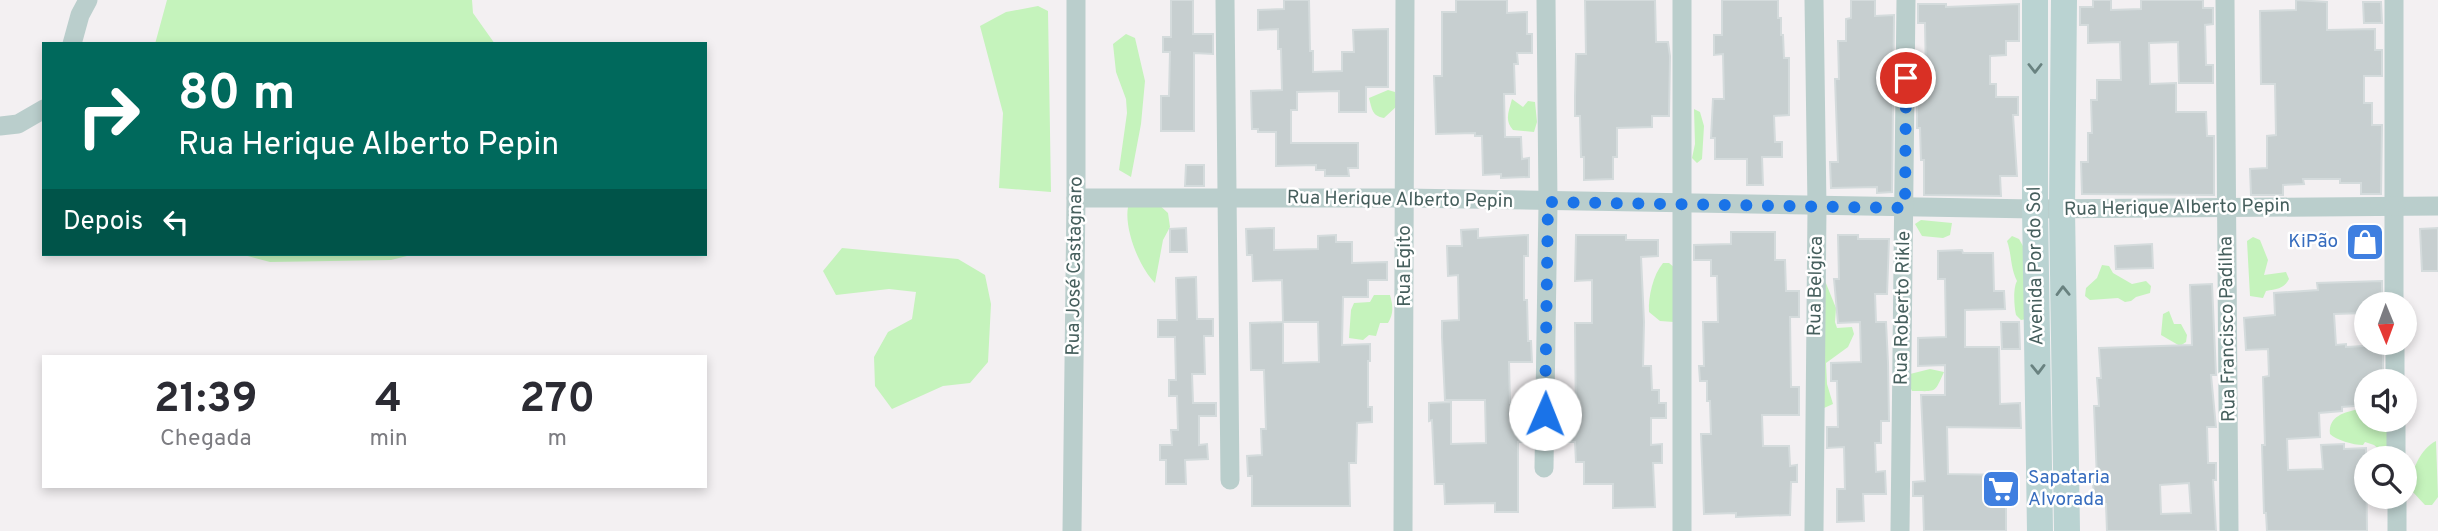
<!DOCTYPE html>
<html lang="pt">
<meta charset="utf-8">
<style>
:root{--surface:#fff;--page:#f7f7f7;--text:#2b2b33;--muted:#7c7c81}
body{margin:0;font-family:Overpass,sans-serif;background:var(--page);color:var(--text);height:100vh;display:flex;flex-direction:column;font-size:26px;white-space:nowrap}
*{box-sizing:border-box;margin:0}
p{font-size:23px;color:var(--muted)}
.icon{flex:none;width:38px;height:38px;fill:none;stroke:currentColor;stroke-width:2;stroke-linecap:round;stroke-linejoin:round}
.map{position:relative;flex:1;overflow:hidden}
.details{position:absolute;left:42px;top:355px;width:665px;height:133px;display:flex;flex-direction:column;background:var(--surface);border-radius:0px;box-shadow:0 4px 10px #0003}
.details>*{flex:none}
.hud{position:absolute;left:42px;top:42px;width:665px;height:214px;border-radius:0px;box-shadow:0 4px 10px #0003;background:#00695c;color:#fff;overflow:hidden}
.needle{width:46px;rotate:179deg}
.controls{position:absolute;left:2354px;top:292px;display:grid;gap:14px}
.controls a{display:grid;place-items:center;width:63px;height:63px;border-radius:50%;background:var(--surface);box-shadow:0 4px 10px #0003;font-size:35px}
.pin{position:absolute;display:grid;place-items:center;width:60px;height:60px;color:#fff;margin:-30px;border:4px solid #fff;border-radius:50%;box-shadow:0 2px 7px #0007}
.me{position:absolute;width:77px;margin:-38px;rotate:1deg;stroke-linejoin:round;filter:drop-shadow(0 0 5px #0008)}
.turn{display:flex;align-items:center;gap:24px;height:147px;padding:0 21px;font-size:32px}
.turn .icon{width:91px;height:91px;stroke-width:2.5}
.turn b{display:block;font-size:49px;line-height:60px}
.then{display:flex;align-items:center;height:66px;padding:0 21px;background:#0003;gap:14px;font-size:26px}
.eta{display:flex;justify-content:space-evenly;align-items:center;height:119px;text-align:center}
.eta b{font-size:42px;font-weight:700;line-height:49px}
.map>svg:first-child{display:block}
</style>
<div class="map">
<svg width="2438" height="531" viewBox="0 0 2438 531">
<rect width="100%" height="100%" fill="#f3f0f2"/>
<!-- green -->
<g fill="#c5f3bc">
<path d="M167,0H472L473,13L495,44H155Z"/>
<path d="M1038,6L1048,11L1051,192L999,188L1003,113L980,26L1006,12Z"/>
<path d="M1126,34L1135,38L1145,81L1141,124L1131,177L1119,170L1127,113L1126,99L1116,72L1113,44Z"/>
<path d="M1388,90L1395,92L1397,106L1384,118C1372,116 1372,109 1369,98Z"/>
<path d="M1512,99L1523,107L1528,101L1535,102L1537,122L1534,132L1513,130C1504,120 1509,111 1512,99Z"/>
<path d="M1694,109L1700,112L1704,126L1702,159L1697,163L1692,158L1695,144Z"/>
<path d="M1157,203L1168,213L1170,227L1163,240L1155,283C1139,267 1124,229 1128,207Z"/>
<path d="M1921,220L1952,223L1950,235L1943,238L1922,236L1915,224Z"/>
<path d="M2012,236L2019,239L2023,246L2027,319L2021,320L2016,315C2014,306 2013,288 2017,281C2010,267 2012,255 2007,241Z"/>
<path d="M2253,237L2260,240L2268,260L2264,275L2286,272L2289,279C2284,289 2277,289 2266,291L2263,298L2250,296L2247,241Z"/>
<path d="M842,248L958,259L985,275L991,304L988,362L970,383L943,386L892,409L875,386L874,357L888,332L912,319L916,292L889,289L836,295L823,271Z"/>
<path d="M240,254H415L391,260L270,262Z"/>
<path d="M1663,263H1669L1675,268L1674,322L1660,321L1649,312C1648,297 1653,275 1663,263Z"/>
<path d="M2102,265L2109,266L2113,273L2132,284L2146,281L2151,286L2150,293L2136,297L2131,301L2125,302L2118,298L2090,300L2085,296L2086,288L2097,278Z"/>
<path d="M1825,281L1836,308L1835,322L1837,328L1852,327L1854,334L1848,347L1826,363L1827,384L1833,404L1824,408Z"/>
<path d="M1374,295H1390C1393,306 1394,313 1388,323H1380L1376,336L1369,335L1363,340L1349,338L1351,310L1354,303L1370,302Z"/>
<path d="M2169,311L2174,324H2181L2187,335L2186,342L2180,346L2161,335L2163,314Z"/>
<path d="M1930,369L1944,372C1934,394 1937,391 1912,391L1907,381L1910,374Z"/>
<path d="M2359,409H2366V420H2393L2394,458H2379L2380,450L2374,445L2365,442L2363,445C2353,445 2336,440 2330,434C2328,416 2345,412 2359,409Z"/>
<path d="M2436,441L2438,497L2432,505H2425L2411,490C2409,473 2421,448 2436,441Z"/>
</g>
<!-- building -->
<g fill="#c7cfd0" stroke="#d4dbdc" stroke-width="2" fill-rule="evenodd">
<path d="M1171,0H1193V34H1213V54L1194,53V131H1161V96H1169L1170,52H1163V37H1171Z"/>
<path d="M1284,0H1309L1310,51H1313V72L1342,71V52H1354L1353,30L1388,29V87H1366V112H1339V91L1297,92V110H1291V143H1358V168H1348L1349,176H1325V170H1316V165L1276,166V132H1258V129H1252L1251,91L1282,90L1281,49H1278V29L1258,30V10L1284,9Z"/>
<path d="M1456,0H1507V13L1527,12V34H1532V53H1517L1518,64H1514L1515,94H1504L1505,137H1521L1522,159L1529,158V177L1501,178V174L1483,175L1482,136H1475V133L1436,134L1434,76H1442V12H1456Z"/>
<path d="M1585,0H1655L1656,42H1668L1670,56L1669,116H1652V127L1617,128V157H1613V179L1584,180V157H1581L1580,116H1575V97L1576,54H1586Z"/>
<path d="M1722,0H1778V18H1781V35H1783L1784,58H1789V115L1774,116L1775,142H1782V157H1762L1763,185H1747V159H1715V138H1711L1713,99H1724L1723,54L1714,55V35H1722Z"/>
<path d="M1851,0H1875V16L1894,15L1892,192L1877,193V187L1831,188L1830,162H1838L1835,79H1839L1838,41H1846V19L1851,18Z"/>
<path d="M2093,0H2111V10L2141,9V0H2203V8H2213V24L2205,25L2206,65H2213V83H2179L2178,42L2149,43L2150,84L2176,83V112H2206L2207,136H2214V195L2082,194L2081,162H2088V133H2092L2091,100H2097V80H2121L2120,42L2088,43V25H2080V7H2093Z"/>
<path d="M2296,0L2327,2V30L2375,29V50H2382V76H2364V103H2372V125H2382L2381,194H2361V183H2340V179H2303L2304,184L2283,185V195H2251L2250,169L2267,168V136L2276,135L2275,84H2261L2260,11L2296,10Z"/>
<path d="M2363,2H2381L2382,23H2364Z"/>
<path d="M1918,4H1946V7L2019,4V41H2006V55L1990,56V84H1996V97H2018V115H2013L2017,176H2000L2001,196L1924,195V160H1921L1920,128H1917V78H1926L1925,23H1918Z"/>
<path d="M1186,165H1204V186H1185Z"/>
<path d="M1186,228L1187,252H1170V229Z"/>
<path d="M1274,228V250L1318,249V236L1336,235V242H1352V263L1387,262V280H1368V297H1343L1342,345L1370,344V361H1368V407H1372V422L1357,423L1356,463H1349L1350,506H1252V476H1248L1247,456L1262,455L1261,429H1266L1264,370H1251L1250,323L1283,322L1282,280L1253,281L1252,255H1247L1246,229ZM1283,322H1318L1319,362L1283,363Z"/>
<path d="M2438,228V271H2422L2420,229Z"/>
<path d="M1478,229V238L1528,235V256H1524V300H1527L1528,341H1531L1532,362H1509L1510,403H1515V426L1526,425L1527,442H1518V512H1495V503L1445,504L1444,484H1435L1432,420L1429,421V403L1451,402V444L1486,443L1485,400H1445L1442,337V321L1459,320L1458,275L1448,276L1447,246H1462L1461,230Z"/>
<path d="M1731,232H1775V260H1785L1786,291H1799V317H1790L1791,387H1799V415H1762L1763,446H1789L1790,466L1797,465V482H1791L1790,515L1736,517V513L1704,514L1701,434H1711L1710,401H1707V381H1700L1699,366H1704L1703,322H1718L1717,276H1711V260H1694V245L1731,244Z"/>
<path d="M1576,235H1626V240H1658V256L1641,257L1644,322L1643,366H1651L1652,390H1659V403H1666V418H1651V445L1662,444V463H1653L1655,507L1613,508V484H1584V462H1576L1575,442H1567V425H1576L1575,323H1592V280L1575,281Z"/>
<path d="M1838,235H1858V239H1889L1887,294H1875L1876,322H1886L1888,363L1889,421H1881V443H1875L1876,472L1885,471L1886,494H1863L1864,521L1837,522V489H1845L1844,447L1827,448V427H1838L1837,381H1831V363L1861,362L1860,322L1838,323L1834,279H1839Z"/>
<path d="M2152,244L2153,268L2116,269L2115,246Z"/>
<path d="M1962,250L1963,253H1993L1994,291H2004L2005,309L1965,310V347H1999L2000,404L2020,403L2021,428L1947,427L1948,474L2010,475V493H2006V531H1924L1923,496H1913V482L1925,481L1921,395H1945V365L1918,366V338L1946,337L1945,279H1938V251Z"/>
<path d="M1196,277L1197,319H1213V336H1204L1205,374H1192L1193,403H1216V416H1199V445L1207,444L1208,459L1185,460L1186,484H1166V460H1160V445H1172L1171,430H1178L1177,396H1169V380H1176L1175,337H1158V320H1177L1176,278Z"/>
<path d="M2382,281V304H2366V313L2334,314L2336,345L2346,344V347L2383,345V378L2366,379V405L2342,407V411L2319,413L2320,437L2287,439L2288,470L2323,469L2321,445L2344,444V449L2366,448L2367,531H2267L2266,513H2264L2262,445H2265L2263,377L2269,376L2268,349L2246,350L2244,318L2275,315L2274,293L2318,290L2317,283Z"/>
<path d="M2212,284L2216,375H2211L2216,427H2207L2208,463H2216V480H2213L2216,531H2107L2106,504L2094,505L2093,479H2097L2094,406H2099L2097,378H2101L2099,348L2192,345L2190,285ZM2189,483L2191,513L2161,514L2160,485Z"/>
<path d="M2001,322H2019L2020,349H2002Z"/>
</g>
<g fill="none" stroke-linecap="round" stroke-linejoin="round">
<!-- street -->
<g stroke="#bacecc" stroke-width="19">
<path d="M1225,0L1230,480"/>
<path d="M2225,0L2229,531"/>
<path d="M2394,0V304"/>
<path d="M72,44L80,15L88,0"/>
<path d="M0,126L18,124L44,109"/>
<path d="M1076,198H1405L2035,209L2438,206"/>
<path d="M2395,343V382"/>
<path d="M2396,420V458"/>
<path d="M1544,468L1548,202L1546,0"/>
<path d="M2397,497V531"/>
<path d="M1072,531L1076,198V0"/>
<path d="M1403,531L1405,0"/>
<path d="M1682,531V0"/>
<path d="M1814,531L1817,207L1814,0"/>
<path d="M1900,531L1906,0"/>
</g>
<!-- secondary -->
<g stroke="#bad3d2" stroke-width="26">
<path d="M2035,0V209L2040,531"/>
<path d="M2064,0L2062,209L2067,531"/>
</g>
</g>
<!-- one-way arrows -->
<defs><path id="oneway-chevron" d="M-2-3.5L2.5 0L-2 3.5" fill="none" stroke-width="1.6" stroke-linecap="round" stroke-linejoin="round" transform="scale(1.75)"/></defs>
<g stroke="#698280">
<use href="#oneway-chevron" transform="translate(2035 68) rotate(90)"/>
<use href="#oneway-chevron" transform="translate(2063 291) rotate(-91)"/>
<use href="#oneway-chevron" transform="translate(2038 369) rotate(89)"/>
</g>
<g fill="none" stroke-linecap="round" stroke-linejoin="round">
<!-- route -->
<path stroke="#1a73e8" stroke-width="12" stroke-dasharray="0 21.6" d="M1545,414L1548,202L1905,208L1906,78"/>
</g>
<!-- icons -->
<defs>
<symbol id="shop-square" viewBox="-11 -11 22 22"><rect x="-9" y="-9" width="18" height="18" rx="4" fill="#3f7fe0" stroke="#fff"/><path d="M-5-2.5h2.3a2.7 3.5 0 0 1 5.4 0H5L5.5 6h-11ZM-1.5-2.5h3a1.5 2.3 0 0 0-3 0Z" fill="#fff"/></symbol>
<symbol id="supermarket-square" viewBox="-11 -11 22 22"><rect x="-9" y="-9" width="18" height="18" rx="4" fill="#3f7fe0" stroke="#fff"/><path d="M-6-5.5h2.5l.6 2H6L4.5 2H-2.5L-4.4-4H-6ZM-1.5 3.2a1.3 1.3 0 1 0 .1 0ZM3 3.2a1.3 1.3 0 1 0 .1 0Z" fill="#fff"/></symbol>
</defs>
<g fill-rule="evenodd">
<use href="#shop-square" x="2343" y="220" width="44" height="44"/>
<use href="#supermarket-square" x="1979" y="467" width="44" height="44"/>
</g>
<g text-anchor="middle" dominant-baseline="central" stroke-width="5" stroke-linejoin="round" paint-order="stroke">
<!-- street labels -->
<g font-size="19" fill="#465f5d" stroke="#fff">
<text transform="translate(1400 200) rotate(1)">Rua Herique Alberto Pepin</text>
<text transform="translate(2177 208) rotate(-1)">Rua Herique Alberto Pepin</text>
<text transform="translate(1075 266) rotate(-89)">Rua José Castagnaro</text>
<text transform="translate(1405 266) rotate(-90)">Rua Egito</text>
<text transform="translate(2036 266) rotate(-91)">Avenida Por do Sol</text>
<text transform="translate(1816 286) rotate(-89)">Rua Belgica</text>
<text transform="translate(1903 308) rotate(-89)">Rua Roberto Rikle</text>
<text transform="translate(2228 329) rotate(-91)">Rua Francisco Padilha</text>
</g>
<!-- shop labels -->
<g font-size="19" fill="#366cbe" stroke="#fff" text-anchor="end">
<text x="2338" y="242">KiPão</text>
<text x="2028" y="478" text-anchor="start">Sapataria<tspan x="2028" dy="22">Alvorada</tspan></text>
</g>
</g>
</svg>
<div class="controls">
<a><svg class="needle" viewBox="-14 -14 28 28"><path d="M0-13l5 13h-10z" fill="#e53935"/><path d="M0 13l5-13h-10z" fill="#7c7c81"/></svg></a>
<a><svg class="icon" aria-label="sound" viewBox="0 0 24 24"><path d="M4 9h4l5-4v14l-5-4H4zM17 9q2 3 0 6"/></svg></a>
<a><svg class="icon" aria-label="search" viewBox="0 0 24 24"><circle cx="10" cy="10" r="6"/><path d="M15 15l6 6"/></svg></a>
</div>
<div class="pin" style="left:1906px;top:78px;background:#d93025"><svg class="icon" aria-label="arrive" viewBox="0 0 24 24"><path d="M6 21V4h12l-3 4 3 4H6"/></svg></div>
<svg class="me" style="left:1545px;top:414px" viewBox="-20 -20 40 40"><circle r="19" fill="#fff"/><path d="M0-13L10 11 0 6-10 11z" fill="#1a73e8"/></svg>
<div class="hud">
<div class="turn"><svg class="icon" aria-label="right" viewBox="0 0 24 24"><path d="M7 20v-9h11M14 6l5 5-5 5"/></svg><div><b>80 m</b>Rua Herique Alberto Pepin</div></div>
<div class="then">Depois<svg class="icon" aria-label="left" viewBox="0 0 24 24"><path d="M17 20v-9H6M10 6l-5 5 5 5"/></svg></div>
</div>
<section class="details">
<div class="eta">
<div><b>21:39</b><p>Chegada</p></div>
<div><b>4</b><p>min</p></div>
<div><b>270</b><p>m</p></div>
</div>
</section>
</div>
